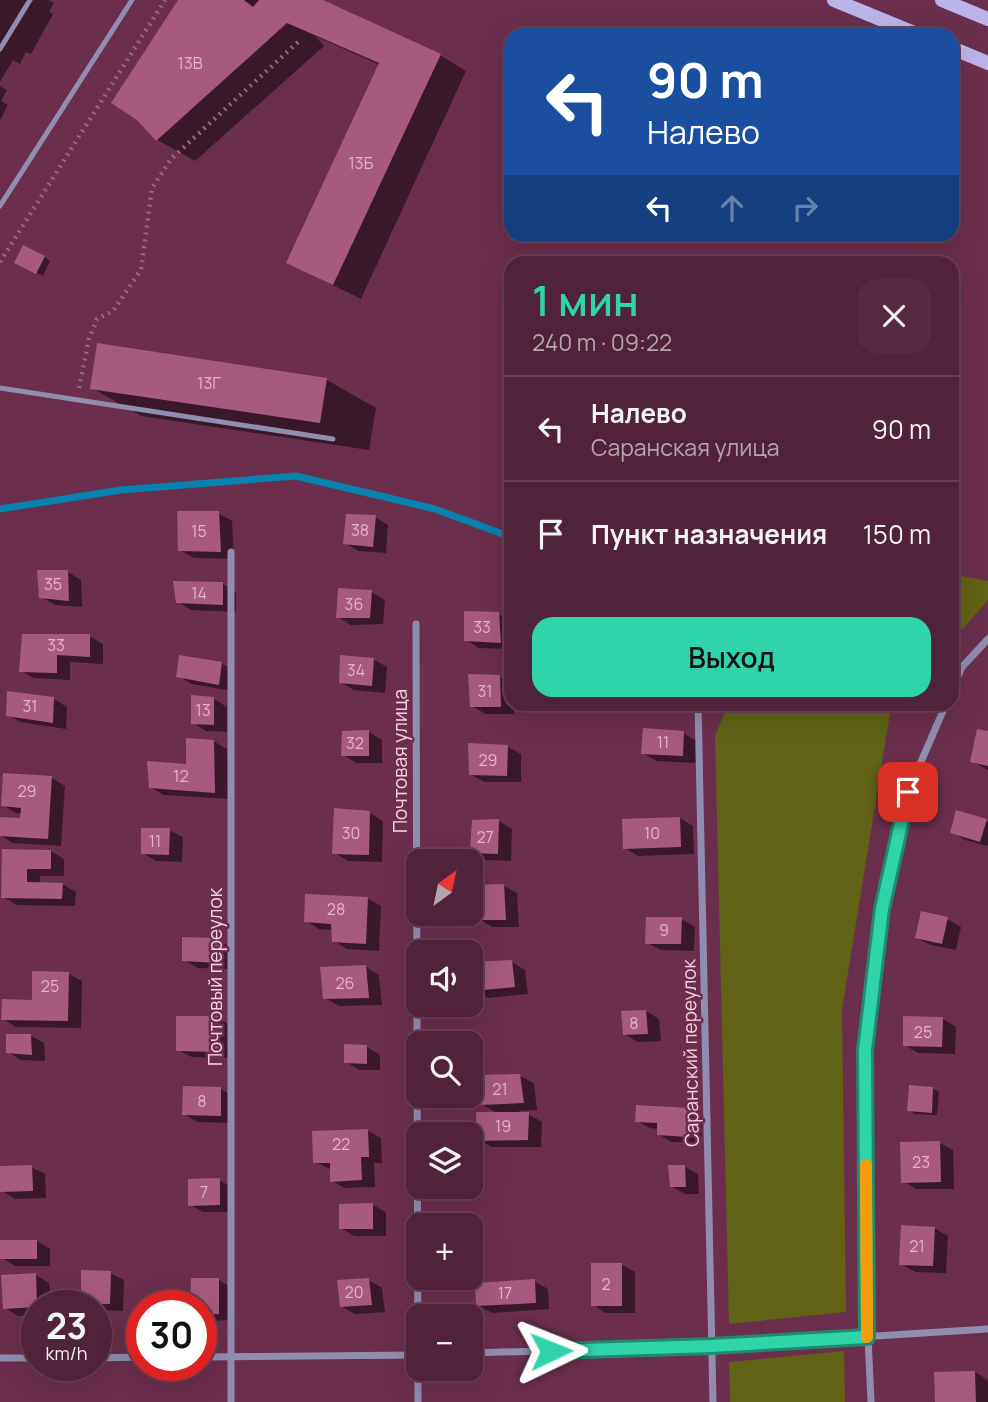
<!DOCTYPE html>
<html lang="ru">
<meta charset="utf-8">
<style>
:root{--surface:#50233a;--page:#562b42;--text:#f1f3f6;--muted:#b4a4af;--line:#674054;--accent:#2fd4aa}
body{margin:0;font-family:Manrope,sans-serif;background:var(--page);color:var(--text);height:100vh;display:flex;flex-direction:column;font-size:26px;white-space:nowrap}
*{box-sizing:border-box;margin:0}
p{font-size:23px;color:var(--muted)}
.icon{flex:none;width:38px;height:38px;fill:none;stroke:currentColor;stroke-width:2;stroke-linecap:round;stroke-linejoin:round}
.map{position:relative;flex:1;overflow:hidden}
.side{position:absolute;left:504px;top:256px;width:455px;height:455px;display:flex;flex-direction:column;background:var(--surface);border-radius:21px;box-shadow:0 7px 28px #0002,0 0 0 2px var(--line)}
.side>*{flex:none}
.top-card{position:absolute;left:504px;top:28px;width:455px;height:214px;border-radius:21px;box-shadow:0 7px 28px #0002,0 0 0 2px var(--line);background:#1a4fa0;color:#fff;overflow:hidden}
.needle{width:46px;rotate:33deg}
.controls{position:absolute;left:406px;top:849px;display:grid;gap:14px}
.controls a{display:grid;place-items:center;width:77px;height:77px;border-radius:14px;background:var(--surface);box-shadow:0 7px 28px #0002,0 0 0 2px var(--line);font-size:35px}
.speed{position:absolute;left:21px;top:1290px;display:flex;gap:14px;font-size:35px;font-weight:700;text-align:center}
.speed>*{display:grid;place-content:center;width:91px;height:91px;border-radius:50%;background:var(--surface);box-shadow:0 7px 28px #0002,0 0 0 2px var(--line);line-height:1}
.speed small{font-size:18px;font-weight:400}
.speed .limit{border:10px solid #d22;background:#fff;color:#111}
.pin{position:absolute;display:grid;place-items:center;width:60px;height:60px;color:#fff;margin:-30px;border-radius:14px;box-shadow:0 4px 10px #0006}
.me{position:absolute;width:77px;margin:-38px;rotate:88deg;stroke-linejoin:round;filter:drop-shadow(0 0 5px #0008)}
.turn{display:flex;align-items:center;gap:24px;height:147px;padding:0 28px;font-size:32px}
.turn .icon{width:91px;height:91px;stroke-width:2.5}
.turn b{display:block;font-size:49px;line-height:60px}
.lanes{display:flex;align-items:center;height:66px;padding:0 28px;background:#0003;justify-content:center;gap:35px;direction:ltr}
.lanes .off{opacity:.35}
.round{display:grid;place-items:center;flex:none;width:74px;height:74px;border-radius:21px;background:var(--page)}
.head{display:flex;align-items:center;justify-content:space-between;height:119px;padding:0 28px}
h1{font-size:42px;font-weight:600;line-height:52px;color:var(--accent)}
.action{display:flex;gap:14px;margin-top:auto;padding:14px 28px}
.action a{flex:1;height:80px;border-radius:21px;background:var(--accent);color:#111;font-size:28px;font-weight:600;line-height:80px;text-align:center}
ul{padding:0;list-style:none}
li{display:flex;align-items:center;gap:21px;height:105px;padding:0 28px;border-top:2px solid var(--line)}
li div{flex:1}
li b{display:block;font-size:26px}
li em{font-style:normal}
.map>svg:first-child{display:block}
</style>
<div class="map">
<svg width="988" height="1402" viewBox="0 0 988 1402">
<rect width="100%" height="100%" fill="#6b2f4d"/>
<!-- green -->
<g fill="#616215">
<path d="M952,574L988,581V600L952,641Z"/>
<path d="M728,704H898L890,713L842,1010L846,1312L729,1324L715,736Z"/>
<path d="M844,1351L845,1402H730L729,1362Z"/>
</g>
<!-- shadow -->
<g fill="#0007">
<path d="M0,0H49L54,3L49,12L53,14L31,54L26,52L20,64L13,60L0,82Z"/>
<path d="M180,0H318L440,55L466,71L361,299L288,263L380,65L315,36L324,46L195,161L157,140Z"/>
<path d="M0,86L7,90L1,101L8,105L0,120Z"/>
<path d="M44,257L50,261L43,276L23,266Z"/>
<path d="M99,345L327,380L376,408L369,450L141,416L92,388Z"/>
<path d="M218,513L232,521L234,559L194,558L180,550Z"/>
<path d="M375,517L388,525L386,553L359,551L345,543Z"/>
<path d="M68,572L81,580L82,607L55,605L41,597Z"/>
<path d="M223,584L236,592V612L191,610L178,602Z"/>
<path d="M371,592L385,600L383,624L351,625L338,617Z"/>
<path d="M498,614L511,621V649L479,648L466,640Z"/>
<path d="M89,636L103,644V664L70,662V680L34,678L21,671Z"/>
<path d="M373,659L387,667L385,693L354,690L340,682Z"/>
<path d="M221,663L234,671L232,691L192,684L178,676Z"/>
<path d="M500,677L511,684V704H514V714H485L472,706Z"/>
<path d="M54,699L67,707L66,729L21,722L8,715Z"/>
<path d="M214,699L227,707V732L206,731L193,723Z"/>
<path d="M369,732L382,740V763H357L343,755Z"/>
<path d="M683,733L697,741L696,763L656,761L643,753Z"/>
<path d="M988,733V770L972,761Z"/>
<path d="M213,741L227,749L228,799L164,795L150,787L188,765Z"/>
<path d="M508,747L521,754V782H484L470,774Z"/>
<path d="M52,778L65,786L61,846L13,843L0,835L22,820V814L16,813L3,805Z"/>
<path d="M370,813L383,821L382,862L348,861L334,853Z"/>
<path d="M680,818L693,826L694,854L638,856L625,848Z"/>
<path d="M499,821L512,829L511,861L485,860L472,852Z"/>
<path d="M986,821L988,822V846L965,840L952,832Z"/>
<path d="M169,830L183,837L182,862L156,861L142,853Z"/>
<path d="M4,851H51L64,859V876H40V884H62L76,892L75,906L17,905L3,897Z"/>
<path d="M504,886L517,893L519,927H492L479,919Z"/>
<path d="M367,898L381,906L379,951L347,949L334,941L333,930L319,929L306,921Z"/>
<path d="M681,919L695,927L694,951L661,950L647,943Z"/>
<path d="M947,919L961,927L956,950L931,945L917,938Z"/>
<path d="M218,940L232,948V969L198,968L184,960Z"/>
<path d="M512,962L525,970L528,994L488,998L474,990Z"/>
<path d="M366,967L379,975L382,1005L339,1006L325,998Z"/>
<path d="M69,974L82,981L81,1028L16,1027L3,1019L33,1002Z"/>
<path d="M646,1011L659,1019L661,1041L638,1042L624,1034Z"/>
<path d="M218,1018L231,1026V1058L192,1057L178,1050Z"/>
<path d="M943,1019L956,1027L955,1054L918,1053L905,1045Z"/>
<path d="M31,1036L44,1043L45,1061L21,1060L8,1052Z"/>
<path d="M367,1047L380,1055V1070H360L346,1062Z"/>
<path d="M520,1076L534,1083L537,1110L519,1111V1114H528L542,1122L541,1147H492L479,1140L499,1114L481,1104Z"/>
<path d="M221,1089L234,1097V1123L197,1122L184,1114Z"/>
<path d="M933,1089L939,1092L937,1115L915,1114L909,1110Z"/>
<path d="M689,1110L702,1117L701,1143L672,1142L658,1134L659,1129L650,1128L637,1121Z"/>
<path d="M368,1131L381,1138L382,1163H374L375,1187L345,1188L332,1181V1170L315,1162Z"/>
<path d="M940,1143L953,1150L954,1189H916L903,1181Z"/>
<path d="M31,1167L45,1174L46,1198L15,1199L2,1191Z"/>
<path d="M685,1167L698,1174L699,1194H685L671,1186Z"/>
<path d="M219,1180L233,1188V1212H203L190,1205Z"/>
<path d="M373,1205L386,1212V1236H354L341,1228Z"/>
<path d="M934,1228L948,1236L946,1273L915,1272L901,1264Z"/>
<path d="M37,1241L50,1249V1266H15L2,1258Z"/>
<path d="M622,1265L635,1272V1313H606L593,1305Z"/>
<path d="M110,1273L124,1280L123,1311L96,1310V1306H87L82,1303Z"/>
<path d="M36,1275L49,1283L51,1306H37V1315L18,1316L5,1308Z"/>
<path d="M219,1280L232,1288V1320L206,1321L201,1318V1306Z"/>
<path d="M368,1280L382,1288L385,1312L355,1314L341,1306Z"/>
<path d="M534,1281L548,1289L549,1309L492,1313L478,1305Z"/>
<path d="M975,1372L988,1380V1402H937Z"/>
</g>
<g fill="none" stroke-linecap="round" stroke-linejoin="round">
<!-- stream -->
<path stroke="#0582ad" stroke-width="7" d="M0,509L121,490L296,476L435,509L511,537"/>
</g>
<!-- building -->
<g fill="#a85980">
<path d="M178,0H244L253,7L259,0H323L441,54L333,285L286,263L379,63L287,23L156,141L137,120L111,103Z"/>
<path d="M23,245L45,256L36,274L14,263Z"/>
<path d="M97,343L327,378L320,423L90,389Z"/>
<path d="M177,511H219L221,552L178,551Z"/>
<path d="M346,514L376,515L373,547L343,544Z"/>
<path d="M37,570H68L69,601L39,598Z"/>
<path d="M173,581L223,582V605L176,603Z"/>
<path d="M338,588L372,590L370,618H336Z"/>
<path d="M464,611L499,612L501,643L464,641Z"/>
<path d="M22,634H90V657L57,655V673L19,672Z"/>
<path d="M179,655L222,662L219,685L176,677Z"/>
<path d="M340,655L374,658L372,686L339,683Z"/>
<path d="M468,674L500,675L501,707H470Z"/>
<path d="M7,691L54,697L53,723L6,716Z"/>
<path d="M191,695L214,697V725L191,724Z"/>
<path d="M643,728L684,731L683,756L641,754Z"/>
<path d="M977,729L988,731V766L970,762Z"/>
<path d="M369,730V756H341L342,731Z"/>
<path d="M186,738L214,740L215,793L149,788L147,761L186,764Z"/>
<path d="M468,743L508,745L507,776L469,775Z"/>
<path d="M3,773L52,776L48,839L0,836V817L20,818L21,808L1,806Z"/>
<path d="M334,808L370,811L369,855L332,854Z"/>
<path d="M956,810L987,819L980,842L950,833Z"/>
<path d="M680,817L681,847L623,849L622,819Z"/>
<path d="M499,819L498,854L470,853L472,820Z"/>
<path d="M141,828H170L169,855L141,854Z"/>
<path d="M2,849L51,850V869H27V882L63,883L62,899L1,898Z"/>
<path d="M504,884L506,920H477L474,885Z"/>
<path d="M305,894L368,897L366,944L332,942L331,924L304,922Z"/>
<path d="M921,911L948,917L942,944L915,938Z"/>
<path d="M646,917H682L681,944H645Z"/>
<path d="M182,937L219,938L218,963L182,961Z"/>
<path d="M512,960L515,987L472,991L471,962Z"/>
<path d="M366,965L369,998L323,999L320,967Z"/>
<path d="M32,971L69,972L68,1021L1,1020L2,999L32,1000Z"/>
<path d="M646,1010L648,1034L623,1035L621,1011Z"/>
<path d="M176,1016H218V1052L176,1051Z"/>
<path d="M903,1016L943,1017L942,1047L903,1046Z"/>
<path d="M6,1034H31L32,1055L6,1053Z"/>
<path d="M344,1044L367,1045V1064L344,1063Z"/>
<path d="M520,1074L524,1103L480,1105L476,1075Z"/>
<path d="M909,1085L933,1087L932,1113L907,1111Z"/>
<path d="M183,1086L221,1087V1116L182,1115Z"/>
<path d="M636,1105L689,1108L688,1137L657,1135V1123L635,1122Z"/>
<path d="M476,1112H529L528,1140L477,1141Z"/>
<path d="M368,1129L369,1157H361L362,1180L330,1182V1163H313L312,1131Z"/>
<path d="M940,1141L941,1182L901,1183L900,1142Z"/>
<path d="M32,1165L33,1191L0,1192V1166Z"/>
<path d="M668,1165H685L686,1187H670Z"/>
<path d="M220,1178V1205L188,1206V1179Z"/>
<path d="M373,1203V1229H339V1204Z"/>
<path d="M901,1225L935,1227L933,1266L899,1265Z"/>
<rect x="0" y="1240" width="37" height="19"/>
<rect x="591" y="1263" width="31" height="43"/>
<path d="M81,1270L111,1271L110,1304H81Z"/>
<path d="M36,1273L37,1307L3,1309L1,1275Z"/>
<path d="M191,1278H219V1314H201V1306H190Z"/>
<path d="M369,1278L372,1305L340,1307L337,1280Z"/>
<path d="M535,1279L536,1303L476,1306L475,1283Z"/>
<path d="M975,1371L976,1402H935L934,1372Z"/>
</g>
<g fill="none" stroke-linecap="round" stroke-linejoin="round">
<!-- path -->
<g stroke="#9a667f" stroke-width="4.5" stroke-dasharray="2 5" stroke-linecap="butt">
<path d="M0,262L165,0"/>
<path d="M79,388L89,339L97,319L113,311L141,270L152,188L171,159L298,42"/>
</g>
<!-- service -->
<g stroke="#918daf" stroke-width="5">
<path d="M0,49L30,0"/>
<path d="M0,206L132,0"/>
<path d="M0,388L333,439"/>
</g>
<!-- minor -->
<g stroke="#918daf" stroke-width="7">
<path d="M231,552V1402"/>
<path d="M416,624L418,1402"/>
<path d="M952,690L962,667L988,639"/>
<path d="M698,704L713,1402"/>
<path d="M471,1353L712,1346L988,1329"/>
<path d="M201,1357L418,1355"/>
<path d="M0,1358H37"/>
<path d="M96,1358L142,1357"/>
<path d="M871,1402L868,1337L865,1050L882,909L908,792L946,704"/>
</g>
<!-- secondary -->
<g stroke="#bab4ea" stroke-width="14">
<path d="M834,0L919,35"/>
<path d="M942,0L988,19"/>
<path d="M952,48L988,63"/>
</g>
</g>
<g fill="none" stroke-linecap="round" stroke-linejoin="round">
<defs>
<path id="route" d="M551,1351L712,1346L867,1337L865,1050L882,909L908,792"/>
</defs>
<!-- route casing -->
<use href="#route" stroke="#1f8a6e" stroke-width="18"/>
<!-- route -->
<use href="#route" stroke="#2fd4aa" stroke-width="12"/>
<!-- slow -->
<path stroke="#f59e0b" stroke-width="12" d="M866,1165L867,1337"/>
</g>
<g text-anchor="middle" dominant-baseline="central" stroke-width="5" stroke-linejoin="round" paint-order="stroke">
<!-- number labels -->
<g font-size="16" fill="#e2b3c9">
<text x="190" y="63">13В</text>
<text x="361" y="163">13Б</text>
<text x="209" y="383">13Г</text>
<text x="360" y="530">38</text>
<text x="199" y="531">15</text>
<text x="53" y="584">35</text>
<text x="199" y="593">14</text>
<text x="354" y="604">36</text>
<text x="482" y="627">33</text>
<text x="56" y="645">33</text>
<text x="356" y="670">34</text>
<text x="485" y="691">31</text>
<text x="30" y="706">31</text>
<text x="203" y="710">13</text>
<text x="663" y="742">11</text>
<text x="355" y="743">32</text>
<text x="488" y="760">29</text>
<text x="181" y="776">12</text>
<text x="27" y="791">29</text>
<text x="351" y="833">30</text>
<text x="652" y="833">10</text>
<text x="485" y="837">27</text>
<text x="155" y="841">11</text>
<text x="336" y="909">28</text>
<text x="664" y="930">9</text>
<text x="345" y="983">26</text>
<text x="50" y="986">25</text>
<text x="634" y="1023">8</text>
<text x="923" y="1032">25</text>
<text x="500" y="1089">21</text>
<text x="202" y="1101">8</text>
<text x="503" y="1126">19</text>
<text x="341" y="1144">22</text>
<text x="921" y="1162">23</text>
<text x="204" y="1192">7</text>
<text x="917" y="1246">21</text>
<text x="606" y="1284">2</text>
<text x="354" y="1292">20</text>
<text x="505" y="1293">17</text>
</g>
<!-- street labels -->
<g font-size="19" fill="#f6d1e1" stroke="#6b2f4d">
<text transform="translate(400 761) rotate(-90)">Почтовая улица</text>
<text transform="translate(215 977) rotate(-90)">Почтовый переулок</text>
<text transform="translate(690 1053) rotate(-91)">Саранский переулок</text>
</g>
</g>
</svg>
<div class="controls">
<a><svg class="needle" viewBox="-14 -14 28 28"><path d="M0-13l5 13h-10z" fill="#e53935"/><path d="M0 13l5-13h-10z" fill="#b4a4af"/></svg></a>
<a><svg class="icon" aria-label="sound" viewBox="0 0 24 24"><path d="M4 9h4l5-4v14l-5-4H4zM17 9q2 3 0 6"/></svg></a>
<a><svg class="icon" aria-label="search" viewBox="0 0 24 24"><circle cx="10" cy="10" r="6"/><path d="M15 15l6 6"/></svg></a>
<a><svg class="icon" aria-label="layers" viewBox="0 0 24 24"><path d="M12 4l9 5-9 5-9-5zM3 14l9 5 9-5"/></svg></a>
<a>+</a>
<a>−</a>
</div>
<div class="speed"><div>23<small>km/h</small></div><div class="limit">30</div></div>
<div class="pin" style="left:908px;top:792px;background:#d93025"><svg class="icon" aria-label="arrive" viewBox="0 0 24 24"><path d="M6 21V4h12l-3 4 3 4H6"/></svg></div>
<svg class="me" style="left:551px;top:1351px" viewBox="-20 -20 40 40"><path d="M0-17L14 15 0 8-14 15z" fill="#2fd4aa" stroke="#fff" stroke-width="4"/></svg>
<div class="top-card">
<div class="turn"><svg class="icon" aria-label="left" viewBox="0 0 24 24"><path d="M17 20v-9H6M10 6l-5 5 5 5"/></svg><div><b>90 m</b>Налево</div></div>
<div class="lanes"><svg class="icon" aria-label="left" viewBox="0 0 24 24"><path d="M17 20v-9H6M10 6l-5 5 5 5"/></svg><svg class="icon off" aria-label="ahead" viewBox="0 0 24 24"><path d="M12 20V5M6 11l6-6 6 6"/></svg><svg class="icon off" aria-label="right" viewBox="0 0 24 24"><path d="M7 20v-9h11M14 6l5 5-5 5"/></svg></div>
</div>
<section class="side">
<div class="head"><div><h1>1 мин</h1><p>240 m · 09:22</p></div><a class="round"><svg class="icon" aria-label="close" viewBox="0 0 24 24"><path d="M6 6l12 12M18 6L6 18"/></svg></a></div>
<ul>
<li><svg class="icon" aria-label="left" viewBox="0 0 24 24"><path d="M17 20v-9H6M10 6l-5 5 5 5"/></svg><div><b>Налево</b><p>Саранская улица</p></div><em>90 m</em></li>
<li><svg class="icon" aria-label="arrive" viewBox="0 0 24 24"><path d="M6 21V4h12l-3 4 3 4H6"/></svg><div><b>Пункт назначения</b></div><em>150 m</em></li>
</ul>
<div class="action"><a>Выход</a></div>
</section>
</div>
